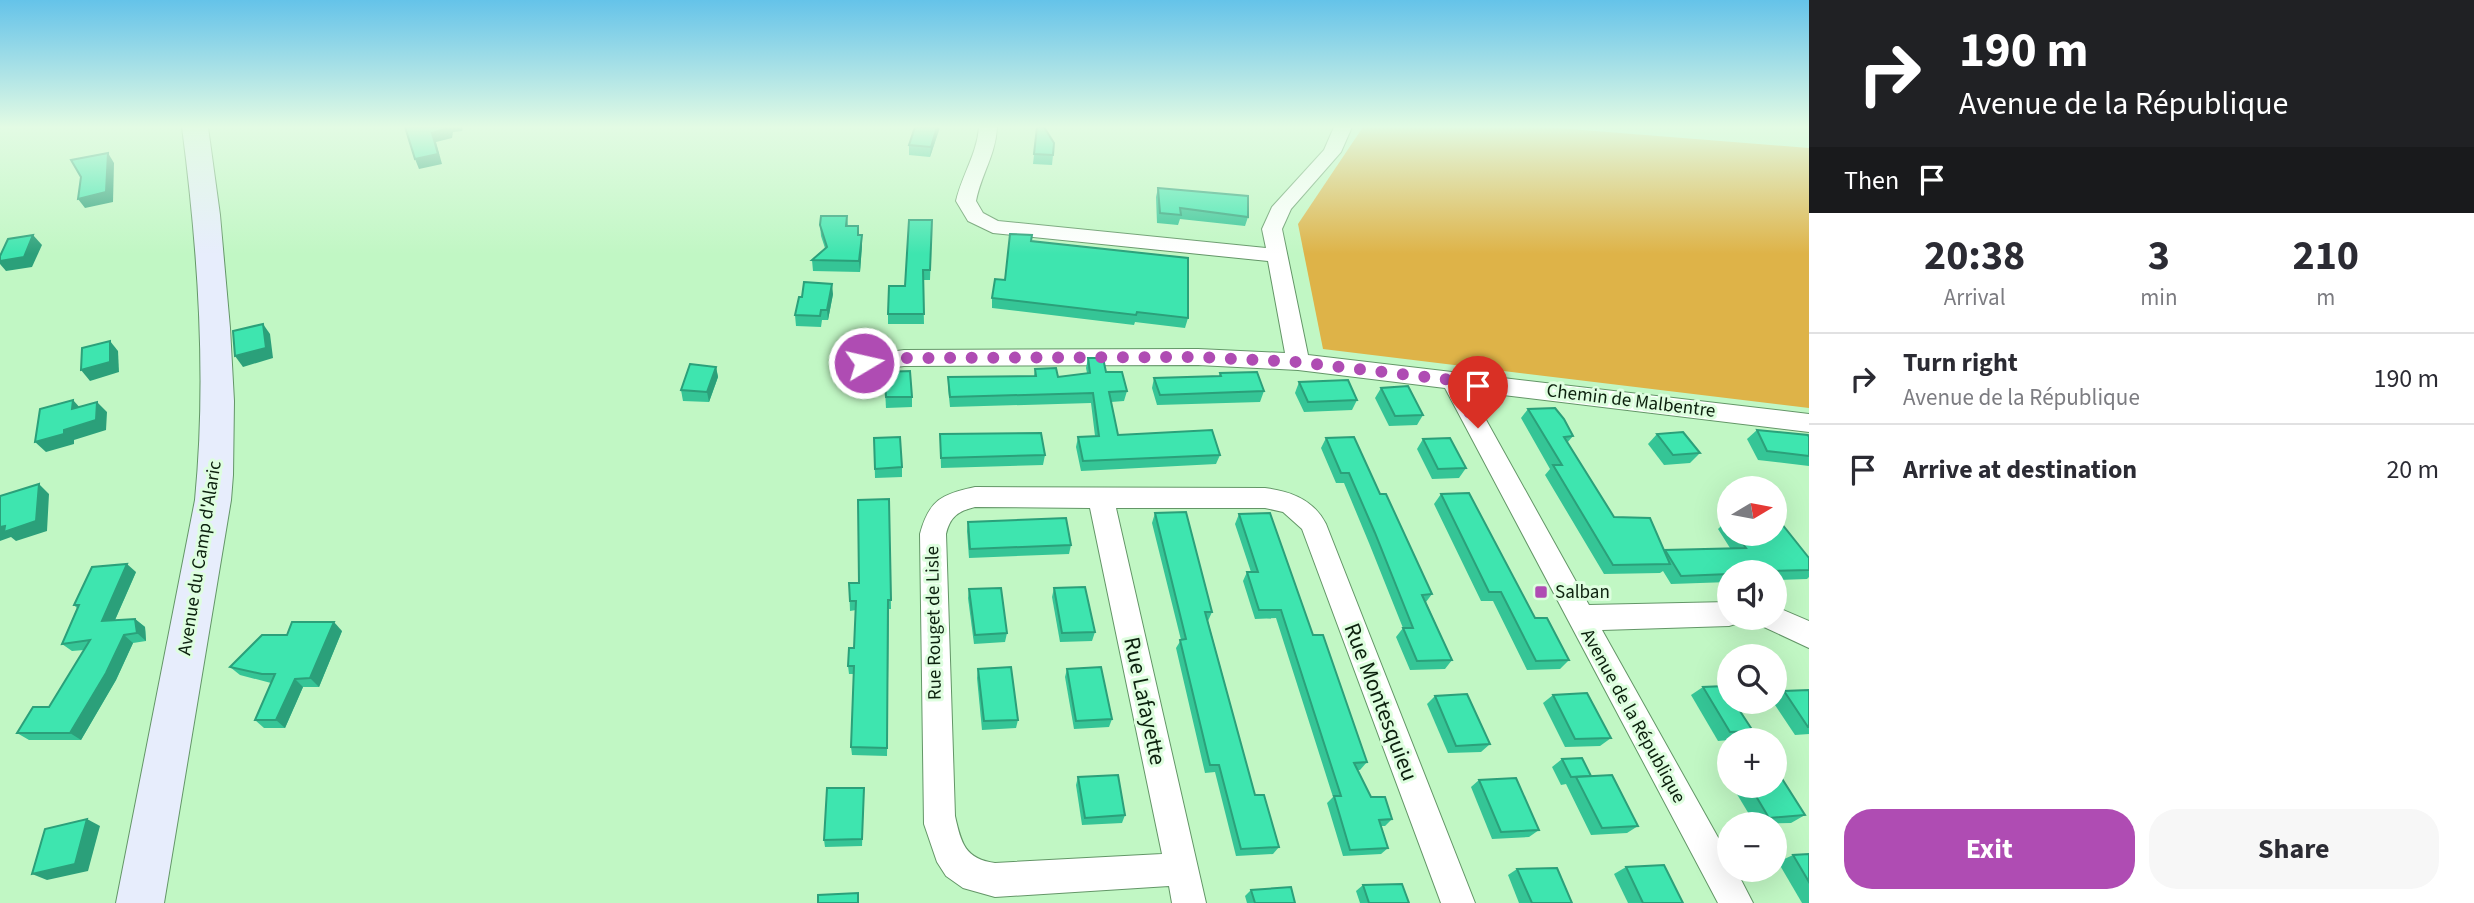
<!DOCTYPE html>
<meta charset="utf-8">
<style>
:root{--surface:#fff;--page:#f7f7f7;--text:#2b2b33;--muted:#7c7c81;--line:#e1e1e2;--accent:#af4cb3}
body{margin:0;font-family:"Source Sans 3",sans-serif;background:var(--page);color:var(--text);height:100vh;display:flex;flex-direction:column;font-size:26px;white-space:nowrap}
*{box-sizing:border-box;margin:0}
p{font-size:23px;color:var(--muted)}
.icon{flex:none;width:38px;height:38px;fill:none;stroke:currentColor;stroke-width:2;stroke-linecap:round;stroke-linejoin:round}
.map{position:relative;flex:1;overflow:hidden}
.details{display:flex;flex-direction:column;background:var(--surface);width:665px}
.details>*{flex:none}
.guide{background:#202124;color:#fff;overflow:hidden}
.needle{width:46px;rotate:80deg}
.controls{position:absolute;left:1717px;top:476px;display:grid;gap:14px}
.controls a{display:grid;place-items:center;width:70px;height:70px;border-radius:50%;background:var(--surface);box-shadow:0 7px 28px #0002;font-size:35px}
.pin{position:absolute;display:grid;place-items:center;width:60px;height:60px;color:#fff;margin:-72px -30px;border-radius:50% 50% 50% 0;rotate:-45deg;box-shadow:0 0 7px #0007}
.pin .icon{rotate:45deg}
.me{position:absolute;width:77px;margin:-38px;rotate:81deg;stroke-linejoin:round;filter:drop-shadow(0 0 5px #0008)}
.turn{display:flex;align-items:center;gap:24px;height:147px;padding:0 35px;font-size:32px}
.turn .icon{width:91px;height:91px;stroke-width:2.5}
.turn b{display:block;font-size:49px;line-height:60px}
.then{display:flex;align-items:center;height:66px;padding:0 35px;background:#0003;gap:14px;font-size:26px}
.eta{display:flex;justify-content:space-evenly;align-items:center;height:119px;text-align:center}
.eta b{font-size:42px;font-weight:700;line-height:49px}
.primary-button{display:flex;gap:14px;margin-top:auto;padding:14px 35px}
.primary-button a{flex:1;height:80px;border-radius:28px;background:var(--accent);color:#fff;font-size:28px;font-weight:700;line-height:80px;text-align:center}
.primary-button a+a{background:var(--page);color:var(--text)}
ul{padding:0;list-style:none}
li{display:flex;align-items:center;gap:21px;height:91px;padding:0 35px;border-top:2px solid var(--line)}
li div{flex:1}
li b{display:block;font-size:26px}
li em{font-style:normal}
main{display:flex;flex:1;min-height:0}
.map>svg:first-child{display:block}
</style>
<main>
<div class="map">
<svg width="1809" height="903" viewBox="0 0 1809 903">
<rect width="100%" height="100%" fill="#c1f7c4"/>
<!-- green -->
<path fill="#deb348" d="M1363,127H1545L1809,148V408L1323,349L1298,224Z"/>
<g fill="none" stroke-linecap="round" stroke-linejoin="round">
<defs>
<g id="minor">
<path d="M979,127H997C996,154 981,175 976,201L983,213L998,221L1266,248L1262,229L1272,207L1324,150L1334,127H1352L1341,152L1291,209L1282,229L1308,355L1809,414V432L1470,391L1589,605L1729,602V618H1741L1739,623L1729,626L1602,630L1729,857V870H1736L1753,903H1718L1445,388L1298,370L1198,365L904,366L864,371L856,369L853,363L856,357L904,350L1198,349L1285,353L1268,261L993,233L968,221L956,201C962,175 977,154 979,127Z"/>
<path d="M975,487L1265,488C1291,491 1314,500 1326,524L1475,903H1441L1302,529L1283,512L1265,508H1116L1206,903H1172L1169,886L995,897L963,888L946,876L937,862L924,824L920,534C929,500 942,494 975,487ZM975,507L1090,508L1162,854L995,863C965,859 961,843 955,816L946,534C950,517 958,511 975,507Z"/>
<path d="M1774,606L1809,621V648L1764,627L1760,618H1774Z"/>
</g>
<path id="secondary" d="M182,127H208L220,215L230,328L234,401L233,475L231,500L164,903H116L195,500C207,377 198,250 182,127Z"/>
</defs>
<!-- minor casing -->
<use href="#minor" stroke="#639667" stroke-width="2"/>
<!-- secondary casing -->
<use href="#secondary" stroke="#639667" stroke-width="2"/>
<!-- minor -->
<use href="#minor" fill="#fff" fill-rule="evenodd"/>
<!-- secondary -->
<use href="#secondary" fill="#e7edfc" fill-rule="evenodd"/>
</g>
<!-- wall -->
<g fill="#35c596">
<path d="M915,127H940L930,157L909,155V145Z"/>
<path d="M1037,127L1053,155L1052,165L1033,164Z"/>
<path d="M1158,188L1248,217L1245,226L1180,219L1178,225L1157,223L1156,197Z"/>
<path d="M847,216L848,226H858L859,235H862V245L860,272L813,271L812,260L825,248L821,236L820,225Z"/>
<path d="M932,220L930,280H923L924,324H888V314L905,286Z"/>
<path d="M1031,241L1188,318L1185,328L1135,322L1134,325L992,308V298Z"/>
<path d="M833,294L828,320H822L821,327L796,326L795,315Z"/>
<path d="M1088,358L1127,391L1124,401L1111,402L1118,435L1220,455L1216,464L1081,471L1076,447L1078,437L1095,436L1091,403L950,407L948,387V377L1034,376L1035,369L1058,377L1087,373L1086,368Z"/>
<path d="M716,367L718,377L709,402L683,401L681,390Z"/>
<path d="M884,372L912,397V407L886,408Z"/>
<path d="M1220,373L1264,391L1260,402L1157,405L1152,388L1154,378L1219,376Z"/>
<path d="M1299,382L1357,400L1352,410L1304,412L1295,393Z"/>
<path d="M1381,388L1423,415L1417,425L1389,426L1375,398Z"/>
<path d="M1528,409L1573,436L1567,443L1614,517L1664,551L1730,548L1718,529L1727,520H1729V534H1774L1809,558V577L1807,579L1774,580V572H1729V582L1671,584L1663,571L1660,573L1604,574L1545,475L1550,469L1521,418Z"/>
<path d="M1757,430L1809,437V466L1758,460L1747,439Z"/>
<path d="M940,434L1045,455L1043,465L941,468Z"/>
<path d="M1657,434L1700,453L1690,463L1664,465L1648,444Z"/>
<path d="M874,438L902,467V477L875,478Z"/>
<path d="M1326,438L1380,494L1432,594L1426,602L1452,660L1445,669L1410,670L1396,637L1403,628L1369,543L1344,483H1336L1321,448Z"/>
<path d="M1423,439L1466,468L1459,478L1432,479L1417,449Z"/>
<path d="M1441,494L1535,618L1569,660L1560,669L1527,670L1493,601H1481L1434,504Z"/>
<path d="M889,499L891,609H889L887,756L852,755L851,747L854,674H849L848,666L854,648L856,610L850,611L849,583H859Z"/>
<path d="M1155,513L1212,612L1208,621L1255,795L1279,847L1273,854L1236,856L1215,772L1205,773L1176,648L1181,640L1152,523Z"/>
<path d="M1239,514L1313,635L1367,762L1360,770H1357L1371,797L1392,819L1385,826H1381L1388,848L1381,854L1343,856L1327,803L1333,797L1276,618L1255,619L1243,581L1247,572H1251L1235,524Z"/>
<path d="M968,522L1071,545L1069,554L969,558L967,531Z"/>
<path d="M136,572L115,620L135,619L145,627L146,641L133,643L116,680L81,740H29L17,733L49,707L84,650L72,651L62,644L77,608L74,605Z"/>
<path d="M1054,588L1095,632L1092,641L1060,642L1052,597Z"/>
<path d="M969,589L1007,633L1005,642L974,644L968,598Z"/>
<path d="M342,631L319,687H303L285,728H264L255,720L271,683L240,675L230,667L287,635Z"/>
<path d="M978,669L1018,720L1016,728L982,730L977,678Z"/>
<path d="M1067,669L1112,719L1109,727L1074,729L1065,677Z"/>
<path d="M1703,687L1753,731L1740,739L1718,741L1691,695Z"/>
<path d="M1809,690V734L1795,735L1773,702H1774V698L1784,691Z"/>
<path d="M1553,695L1611,738L1600,746L1565,747L1543,703Z"/>
<path d="M1435,696L1490,744L1481,752L1448,753L1427,704Z"/>
<path d="M1562,759L1591,776L1638,826L1627,833L1591,835L1566,784L1561,785L1552,767Z"/>
<path d="M1078,777L1125,815L1122,823L1082,825L1076,785Z"/>
<path d="M1479,780L1539,830L1529,837L1492,839L1471,787Z"/>
<path d="M1732,786H1774L1805,815L1791,823L1755,824Z"/>
<path d="M864,795L862,846L825,847L824,840Z"/>
<path d="M1809,854V903H1802L1778,862L1793,855Z"/>
<path d="M1626,867L1683,903H1628L1614,874Z"/>
<path d="M1517,869L1572,903H1519L1508,875Z"/>
<path d="M1363,885L1409,903H1360L1356,891Z"/>
<path d="M1251,890L1295,903H1247L1245,896Z"/>
</g>
<!-- shaded-wall -->
<g fill="#2ba07a">
<path d="M448,127H463L462,131L453,132L452,138L436,142L442,164L419,169L415,159L432,133Z"/>
<path d="M937,127H940L930,157L931,147Z"/>
<path d="M108,153L114,163L113,202L85,208L78,199Z"/>
<path d="M33,235L42,245L32,267L6,271L0,264V261Z"/>
<path d="M862,235V245L860,272L859,261Z"/>
<path d="M832,284L833,294L828,320L827,310Z"/>
<path d="M263,324L270,334L273,358L243,367L235,356Z"/>
<path d="M110,341L118,351L119,372L90,381L81,370Z"/>
<path d="M716,367L718,377L709,402L707,392Z"/>
<path d="M73,400L82,410L72,409Z"/>
<path d="M97,402L107,412L106,430L74,440V444L46,452L35,442Z"/>
<path d="M39,484L49,494L47,531L16,541L11,537L0,541V527Z"/>
<path d="M127,564L136,572L111,629L102,621Z"/>
<path d="M135,619L145,627L146,641L137,633Z"/>
<path d="M334,622L342,631L319,687L310,678Z"/>
<path d="M124,635L133,643L116,680L81,740L70,733Z"/>
<path d="M295,679L303,687L285,728L276,720Z"/>
<path d="M87,819L100,826L88,871L47,880L32,874Z"/>
</g>
<!-- building -->
<g fill="#3ee5af" stroke="#2ba07a" stroke-width="2">
<path d="M405,127H448V128L432,133L438,154L415,159Z"/>
<path d="M915,127H937L931,147L909,145Z"/>
<path d="M1037,127H1044L1054,143L1053,155L1034,154Z"/>
<path d="M108,153L106,192L78,199L81,177L71,160Z"/>
<path d="M1158,188L1248,196V217L1180,208L1181,215L1160,213Z"/>
<path d="M821,216H847L846,226H858V235H862L859,261L812,260L827,247L820,225Z"/>
<path d="M909,220H932L930,270H923L924,314H888L889,286H905Z"/>
<path d="M1010,234L1032,235L1031,241L1188,258V318L1137,312L1136,315L992,298L995,279L1005,280Z"/>
<path d="M33,235L24,257L0,261V256L8,239Z"/>
<path d="M804,282L832,284L827,310H821L820,316L795,315L799,297H802Z"/>
<path d="M263,324L266,348L235,356L233,331Z"/>
<path d="M110,341V362L81,370L82,348Z"/>
<path d="M1088,358H1103L1106,372H1122L1127,391L1109,392L1118,435L1212,430L1220,455L1083,461L1078,437L1099,436L1093,393L950,397L948,377L1036,376L1035,369L1056,368L1058,377L1090,373Z"/>
<path d="M690,364L716,367L707,392L681,390Z"/>
<path d="M910,371L912,397H886L884,372Z"/>
<path d="M1257,372L1264,391L1160,395L1154,378L1221,376L1220,373Z"/>
<path d="M1348,380L1357,400L1308,402L1299,382Z"/>
<path d="M1408,386L1423,415L1395,416L1381,388Z"/>
<path d="M73,400L72,409L97,402L96,420L64,430V434L35,442L40,409Z"/>
<path d="M1555,408L1564,419L1573,436L1564,437L1614,517L1650,518L1670,564L1613,565L1553,465H1562L1528,409Z"/>
<path d="M1757,430L1808,435L1809,437V456L1767,451Z"/>
<path d="M1683,432L1700,453L1673,455L1657,434Z"/>
<path d="M1041,433L1045,455L941,458L940,434Z"/>
<path d="M900,437L902,467L875,469L874,438Z"/>
<path d="M1354,437L1380,494H1386L1432,594L1422,595L1452,660L1417,661L1403,628H1413L1375,533L1349,473H1341L1326,438Z"/>
<path d="M1450,438L1466,468L1438,469L1423,439Z"/>
<path d="M39,484L36,521L4,532L5,526L0,527V496Z"/>
<path d="M1469,493L1535,618H1547L1569,660L1536,661L1501,592H1489L1441,494Z"/>
<path d="M889,499L891,600H888L887,748L851,747L854,666H848L849,648H854L856,601H850L849,583H859L858,500Z"/>
<path d="M1186,512L1212,612H1205L1255,795H1264L1279,847L1241,849L1219,765H1210L1180,640L1186,639L1155,513Z"/>
<path d="M1270,513L1313,635H1323L1367,762L1354,763L1371,797H1385L1392,819L1379,820L1388,848L1350,850L1334,796H1341L1281,610H1259L1247,572H1258L1239,514Z"/>
<path d="M1066,518L1071,545L970,549L968,522Z"/>
<path d="M1774,522L1781,523L1809,558V570L1729,572V574L1681,576L1665,550L1746,548L1736,534H1774Z"/>
<path d="M127,564L102,621L135,619L137,633L124,635L106,673L70,733H17L33,707H49L90,640L62,644L79,605H74L92,567Z"/>
<path d="M1085,587L1095,632L1062,633L1054,588Z"/>
<path d="M1001,588L1007,633L975,635L969,589Z"/>
<path d="M292,622H334L310,678L295,679L276,720H255L275,674H262L230,667L262,635H287Z"/>
<path d="M1011,667L1018,720L984,721L978,669Z"/>
<path d="M1101,667L1112,719L1076,721L1067,669Z"/>
<path d="M1725,686L1729,693V702H1734L1753,731L1730,732L1703,687Z"/>
<path d="M1809,690V727H1808L1784,691Z"/>
<path d="M1587,693L1611,738L1575,739L1553,695Z"/>
<path d="M1467,694L1490,744L1456,746L1435,696Z"/>
<path d="M1582,758L1591,776L1571,777L1562,759Z"/>
<path d="M1774,766L1805,815L1769,818L1750,786H1774Z"/>
<path d="M1118,775L1125,815L1085,818L1078,777Z"/>
<path d="M1612,775L1638,826L1602,828L1576,777Z"/>
<path d="M1516,778L1539,830L1501,832L1479,780Z"/>
<path d="M827,788H864L862,839L824,840Z"/>
<path d="M87,819L75,864L32,874L45,829Z"/>
<path d="M1809,854V882L1793,855Z"/>
<path d="M1664,865L1683,903H1643L1626,867Z"/>
<path d="M1557,868L1572,903H1532L1517,869Z"/>
<path d="M1402,884L1409,903H1369L1363,885Z"/>
<path d="M1291,887L1295,903H1255L1251,890Z"/>
<path d="M858,893V903H818V895Z"/>
</g>
<!-- sky -->
<linearGradient id="sky" x2="0" y2="1"><stop stop-color="#65c3e9"/><stop offset="0.5" stop-color="#e3fbe4"/><stop offset="1" stop-color="#e3fbe4" stop-opacity="0"/></linearGradient>
<rect width="1809" height="254" fill="url(#sky)"/>
<g fill="none" stroke-linecap="round" stroke-linejoin="round">
<!-- route -->
<path stroke="#af4cb3" stroke-width="12" stroke-dasharray="0 21.6" d="M864,363L904,358L1198,357L1298,362L1452,380L1478,428"/>
</g>
<!-- markers -->
<rect fill="#af4cb3" stroke="#defedf" stroke-width="2.5" x="1534" y="585" width="14" height="14" rx="3.5"/>
<g text-anchor="middle" dominant-baseline="central" stroke-width="6" stroke-linejoin="round" paint-order="stroke">
<!-- street labels -->
<g font-size="19" fill="#0c210e" stroke="#defedf">
<text transform="translate(1631 401) rotate(7)">Chemin de Malbentre</text>
<text transform="translate(200 558) rotate(-81)">Avenue du Camp d'Alaric</text>
<text transform="translate(934 623) rotate(-91)">Rue Rouget de Lisle</text>
<text transform="translate(1633 716) rotate(61)">Avenue de la République</text>
</g>
<!-- poi labels -->
<g font-size="19" fill="#0c210e" stroke="#defedf" text-anchor="start">
<text x="1555" y="592">Salban</text>
</g>
<!-- near-street labels -->
<g font-size="23" fill="#0c210e" stroke="#defedf">
<text transform="translate(1145 701) rotate(78)">Rue Lafayette</text>
<text transform="translate(1381 702) rotate(69)">Rue Montesquieu</text>
</g>
</g>
</svg>
<div class="controls">
<a><svg class="needle" viewBox="-14 -14 28 28"><path d="M0-13l5 13h-10z" fill="#e53935"/><path d="M0 13l5-13h-10z" fill="#7c7c81"/></svg></a>
<a><svg class="icon" aria-label="sound" viewBox="0 0 24 24"><path d="M4 9h4l5-4v14l-5-4H4zM17 9q2 3 0 6"/></svg></a>
<a><svg class="icon" aria-label="search" viewBox="0 0 24 24"><circle cx="10" cy="10" r="6"/><path d="M15 15l6 6"/></svg></a>
<a>+</a>
<a>−</a>
</div>
<div class="pin" style="left:1478px;top:428px;background:#d93025"><svg class="icon" aria-label="arrive" viewBox="0 0 24 24"><path d="M6 21V4h12l-3 4 3 4H6"/></svg></div>
<svg class="me" style="left:864px;top:363px" viewBox="-20 -20 40 40"><circle r="17" fill="#af4cb3" stroke="#fff" stroke-width="3"/><path d="M0-11L8 9 0 5-8 9z" fill="#fff"/></svg>
</div>
<section class="details">
<div class="guide">
<div class="turn"><svg class="icon" aria-label="right" viewBox="0 0 24 24"><path d="M7 20v-9h11M14 6l5 5-5 5"/></svg><div><b>190 m</b>Avenue de la République</div></div>
<div class="then">Then<svg class="icon" aria-label="arrive" viewBox="0 0 24 24"><path d="M6 21V4h12l-3 4 3 4H6"/></svg></div>
</div>
<div class="eta">
<div><b>20:38</b><p>Arrival</p></div>
<div><b>3</b><p>min</p></div>
<div><b>210</b><p>m</p></div>
</div>
<ul>
<li><svg class="icon" aria-label="right" viewBox="0 0 24 24"><path d="M7 20v-9h11M14 6l5 5-5 5"/></svg><div><b>Turn right</b><p>Avenue de la République</p></div><em>190 m</em></li>
<li><svg class="icon" aria-label="arrive" viewBox="0 0 24 24"><path d="M6 21V4h12l-3 4 3 4H6"/></svg><div><b>Arrive at destination</b></div><em>20 m</em></li>
</ul>
<div class="primary-button"><a>Exit</a><a>Share</a></div>
</section>
</main>
